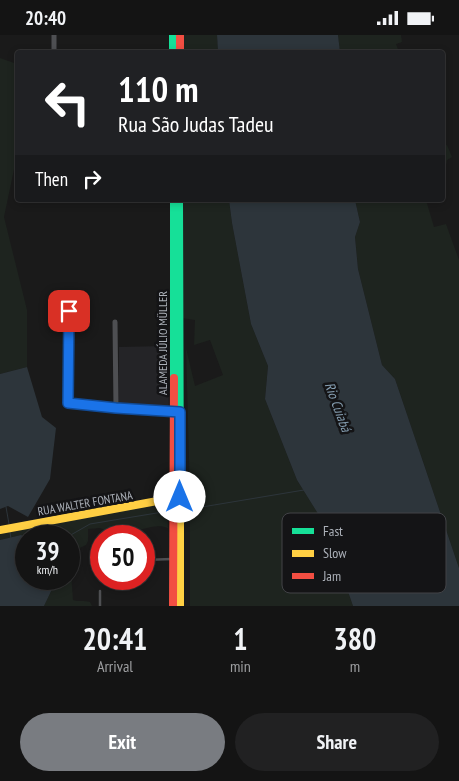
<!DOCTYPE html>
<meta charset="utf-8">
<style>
:root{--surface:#141414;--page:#212122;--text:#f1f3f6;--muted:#9d9ea0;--line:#333334;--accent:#797c81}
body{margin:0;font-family:"PT Sans Narrow",sans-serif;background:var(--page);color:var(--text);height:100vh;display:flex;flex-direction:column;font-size:19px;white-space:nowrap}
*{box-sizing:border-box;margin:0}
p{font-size:16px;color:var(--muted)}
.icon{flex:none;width:28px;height:28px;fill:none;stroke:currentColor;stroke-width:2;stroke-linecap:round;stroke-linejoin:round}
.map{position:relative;height:571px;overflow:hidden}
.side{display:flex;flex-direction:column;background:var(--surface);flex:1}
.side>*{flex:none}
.guide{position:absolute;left:15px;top:15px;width:430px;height:152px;border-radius:5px;box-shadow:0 2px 8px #0003,0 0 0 1px var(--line);background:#202124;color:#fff;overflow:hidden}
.speed{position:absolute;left:15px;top:490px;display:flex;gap:10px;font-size:25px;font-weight:700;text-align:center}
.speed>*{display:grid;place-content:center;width:65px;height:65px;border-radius:50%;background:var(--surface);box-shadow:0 2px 8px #0003,0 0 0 1px var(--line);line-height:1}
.speed small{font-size:12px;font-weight:400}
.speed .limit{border:8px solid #d22;background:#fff;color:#111}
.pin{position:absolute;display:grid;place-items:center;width:42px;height:42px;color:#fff;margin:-21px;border-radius:10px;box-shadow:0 2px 8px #0006}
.me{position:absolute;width:55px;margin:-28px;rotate:0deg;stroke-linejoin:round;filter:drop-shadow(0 0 4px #0008)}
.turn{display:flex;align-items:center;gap:18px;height:105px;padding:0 20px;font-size:22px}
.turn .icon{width:65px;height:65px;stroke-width:2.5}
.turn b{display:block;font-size:35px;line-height:42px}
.then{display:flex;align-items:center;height:48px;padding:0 20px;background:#0003;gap:10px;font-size:19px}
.eta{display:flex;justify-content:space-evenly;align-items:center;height:85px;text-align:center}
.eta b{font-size:30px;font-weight:700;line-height:35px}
.action{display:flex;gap:10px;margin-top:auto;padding:10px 20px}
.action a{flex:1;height:58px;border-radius:30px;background:var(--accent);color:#fff;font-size:20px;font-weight:700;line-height:58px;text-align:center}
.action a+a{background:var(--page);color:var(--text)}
.status{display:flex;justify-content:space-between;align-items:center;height:35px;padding:0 25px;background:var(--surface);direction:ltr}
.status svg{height:14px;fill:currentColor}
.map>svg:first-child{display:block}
</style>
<div class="status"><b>20:40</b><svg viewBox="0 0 49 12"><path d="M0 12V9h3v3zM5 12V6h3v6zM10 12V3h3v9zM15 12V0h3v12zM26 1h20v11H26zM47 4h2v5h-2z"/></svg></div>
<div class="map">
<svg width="459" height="571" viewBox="0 0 459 571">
<rect width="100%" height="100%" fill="#1a1a1a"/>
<!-- built -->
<path fill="#242427" d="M167,311L169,376L118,372L119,312Z"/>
<!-- green -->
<g fill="#1e241f">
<path d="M182,0H217L218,17H182Z"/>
<path d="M338,0H401L402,7L396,9L399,17H340Z"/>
<path d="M0,23L17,29V106L16,125L4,182L27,275V332L0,339Z"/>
<path d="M447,110L452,122L447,125L446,130H443V111Z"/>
<path d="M182,165H229L232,188L251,289L268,331L265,364L297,445L325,490L353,571H190V460L186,313L195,351L223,340L210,305L194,310L195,285L182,283Z"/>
<path d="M355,165H426L434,192L446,189L459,225V533L395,344L382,330L358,234L355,202L360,187Z"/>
<path d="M167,467L168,493C150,487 142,500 128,492L114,498L100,493L88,494V506L86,510L73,516L70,523L73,565C79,567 84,565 90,567L92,571H44L55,548V544H69V501L26,502L21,500L0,505V499Z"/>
</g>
<!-- water -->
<g fill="#2d353b">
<path d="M217,0H338L340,17H218Z"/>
<path d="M229,165H355L360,187L355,202L358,234L382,330L395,344L459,533V571H353L325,490L297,445L265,364L268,331L251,289L232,188Z"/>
<path d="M27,332L42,382L56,393L50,444L28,482L8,471L0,474V339Z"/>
<path d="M21,500L26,502V544H55V548L44,571H0V505Z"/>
</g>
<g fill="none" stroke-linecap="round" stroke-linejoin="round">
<!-- stream -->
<g stroke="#2d353b" stroke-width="1">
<path d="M6,472L9,489"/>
<path d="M184,475L304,455"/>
<path d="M10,497L11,504"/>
<path d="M69,501L90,489L169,476"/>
</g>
<!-- lane -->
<g stroke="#4e4f52" stroke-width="2.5">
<path d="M144,525L172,524"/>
<path d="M100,556V571"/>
</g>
<!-- street -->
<g stroke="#4e4f52" stroke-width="5">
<path d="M54,18V0"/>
<path d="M69,276L68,368L175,377"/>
<path d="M115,287L116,373"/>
</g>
<!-- fast -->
<g stroke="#16e098" stroke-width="8">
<path d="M173,0V18"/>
<path d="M179,165L180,484"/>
<path d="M174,343V165"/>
</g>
<!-- slow -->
<g stroke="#ffcf43" stroke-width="8">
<path d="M180,484V571"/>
<path d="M0,495L179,462"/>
</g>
<!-- jam -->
<g stroke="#f24e42" stroke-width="8">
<path d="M180,0V18"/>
<path d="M173,571L174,343"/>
</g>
</g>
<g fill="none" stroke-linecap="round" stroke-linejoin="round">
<defs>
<path id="route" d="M69,276L68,368L116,373L180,377V462"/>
</defs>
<!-- route casing -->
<use href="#route" stroke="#114b97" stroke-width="12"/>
<!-- route -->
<use href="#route" stroke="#1a73e8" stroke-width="9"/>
</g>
<g text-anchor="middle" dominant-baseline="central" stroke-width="5" stroke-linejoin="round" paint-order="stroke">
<!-- street labels -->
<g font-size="12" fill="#acb1b9" stroke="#141416">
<text transform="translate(162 308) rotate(-90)">ALAMEDA JÚLIO MÜLLER</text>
<text transform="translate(85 468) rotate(-10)">RUA WALTER FONTANA</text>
</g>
<!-- water labels -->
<g font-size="14" font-style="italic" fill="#869fb2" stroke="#141416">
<text transform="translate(338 372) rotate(70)">Rio Cuiabá</text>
</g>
</g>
<!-- legend -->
<rect x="282" y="478" width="164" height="80" rx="8" fill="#141416" stroke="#424347" stroke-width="1"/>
<rect x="292" y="493" width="22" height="6" fill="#16e098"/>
<rect x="292" y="515" width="22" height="7" fill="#ffcf43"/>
<rect x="292" y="538" width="22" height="6" fill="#f24e42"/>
<g font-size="14" fill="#acb1b9">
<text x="323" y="501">Fast</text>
<text x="323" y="523">Slow</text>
<text x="323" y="546">Jam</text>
</g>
</svg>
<div class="speed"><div>39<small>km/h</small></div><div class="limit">50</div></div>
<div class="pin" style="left:69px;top:276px;background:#d93025"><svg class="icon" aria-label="arrive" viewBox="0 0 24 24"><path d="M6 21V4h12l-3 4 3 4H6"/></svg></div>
<svg class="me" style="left:180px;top:462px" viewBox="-20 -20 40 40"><circle r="19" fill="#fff"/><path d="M0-13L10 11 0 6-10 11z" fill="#1a73e8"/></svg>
<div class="guide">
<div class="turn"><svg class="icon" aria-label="left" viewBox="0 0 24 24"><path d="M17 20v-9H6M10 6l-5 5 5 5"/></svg><div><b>110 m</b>Rua São Judas Tadeu</div></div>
<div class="then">Then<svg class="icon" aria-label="right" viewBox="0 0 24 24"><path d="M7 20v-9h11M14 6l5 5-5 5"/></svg></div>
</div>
</div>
<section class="side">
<div class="eta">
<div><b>20:41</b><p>Arrival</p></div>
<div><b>1</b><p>min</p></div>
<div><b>380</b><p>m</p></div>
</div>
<div class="action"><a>Exit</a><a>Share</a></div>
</section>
